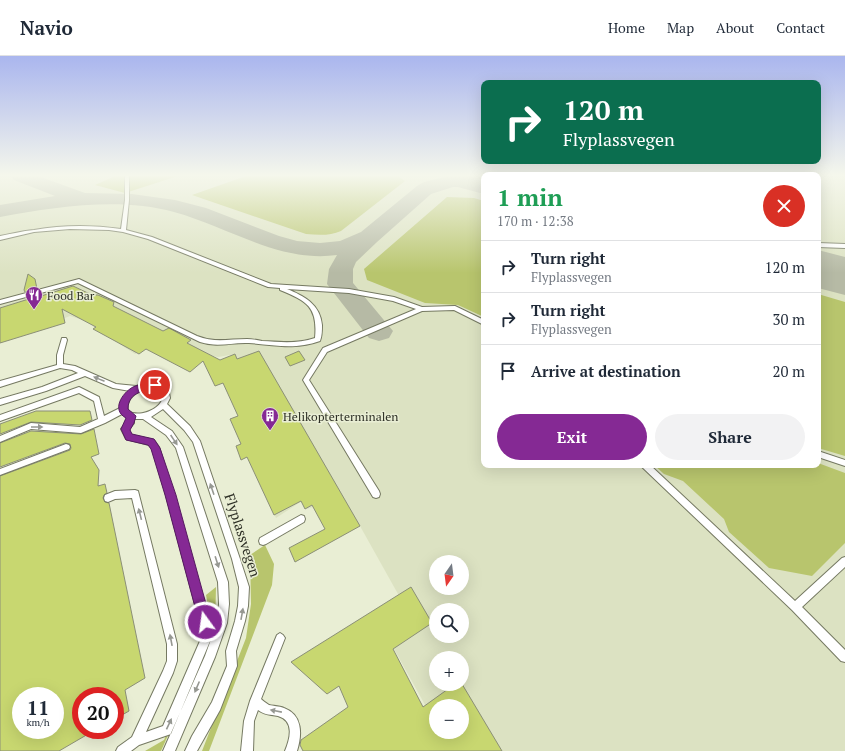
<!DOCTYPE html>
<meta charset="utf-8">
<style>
:root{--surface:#fff;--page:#f2f2f3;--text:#1f2937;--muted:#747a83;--line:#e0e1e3;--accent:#852994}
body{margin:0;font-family:"PT Serif",serif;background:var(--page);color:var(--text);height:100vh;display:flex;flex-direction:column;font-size:15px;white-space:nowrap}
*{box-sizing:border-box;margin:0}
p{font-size:13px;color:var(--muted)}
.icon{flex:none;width:22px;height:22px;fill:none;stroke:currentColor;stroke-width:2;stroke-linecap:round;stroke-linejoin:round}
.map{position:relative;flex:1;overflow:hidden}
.sheet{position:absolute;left:481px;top:116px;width:340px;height:296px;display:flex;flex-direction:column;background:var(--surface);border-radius:8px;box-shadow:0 4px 16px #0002}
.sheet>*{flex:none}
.banner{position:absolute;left:481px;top:24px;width:340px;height:84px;border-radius:8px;box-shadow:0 4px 16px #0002;background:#0b6e4f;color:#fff;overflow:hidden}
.needle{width:26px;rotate:194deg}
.fabs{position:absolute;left:429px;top:499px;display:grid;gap:8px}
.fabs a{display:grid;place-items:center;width:40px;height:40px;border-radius:50%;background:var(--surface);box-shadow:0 4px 16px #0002;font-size:20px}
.speed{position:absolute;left:12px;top:631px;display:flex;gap:8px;font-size:20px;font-weight:700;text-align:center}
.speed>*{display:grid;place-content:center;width:52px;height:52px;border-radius:50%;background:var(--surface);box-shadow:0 4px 16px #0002;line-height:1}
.speed small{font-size:10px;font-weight:400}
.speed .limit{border:6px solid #d22;background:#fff;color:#111}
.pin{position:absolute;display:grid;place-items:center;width:34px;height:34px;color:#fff;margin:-17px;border:2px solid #fff;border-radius:50%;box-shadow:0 1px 4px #0007}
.me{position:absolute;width:44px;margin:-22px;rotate:346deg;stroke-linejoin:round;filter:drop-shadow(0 0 3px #0008)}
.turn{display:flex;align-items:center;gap:14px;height:84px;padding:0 16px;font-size:18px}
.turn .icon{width:52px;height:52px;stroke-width:2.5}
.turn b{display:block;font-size:28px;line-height:34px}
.round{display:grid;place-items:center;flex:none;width:42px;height:42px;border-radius:21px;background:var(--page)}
.head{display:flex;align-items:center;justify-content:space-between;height:68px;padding:0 16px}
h1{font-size:24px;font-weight:600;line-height:30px;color:#1e9e55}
.primary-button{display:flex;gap:8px;margin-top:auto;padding:8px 16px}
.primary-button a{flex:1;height:46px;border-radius:24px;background:var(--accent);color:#fff;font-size:16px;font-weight:600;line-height:46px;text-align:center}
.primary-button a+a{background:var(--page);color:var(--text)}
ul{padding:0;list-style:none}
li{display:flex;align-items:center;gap:12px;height:52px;padding:0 16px;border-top:1px solid var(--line)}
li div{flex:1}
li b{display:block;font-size:15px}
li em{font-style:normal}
header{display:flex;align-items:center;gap:24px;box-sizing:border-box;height:56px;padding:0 20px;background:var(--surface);border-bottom:1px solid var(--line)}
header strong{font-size:19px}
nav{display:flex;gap:22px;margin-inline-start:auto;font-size:14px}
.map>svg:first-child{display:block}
</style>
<header>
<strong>Navio</strong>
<nav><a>Home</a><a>Map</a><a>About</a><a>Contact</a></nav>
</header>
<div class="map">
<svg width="845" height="695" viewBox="0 0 845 695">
<rect width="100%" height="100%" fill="#e9eed4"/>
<!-- built -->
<path fill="#dce2c2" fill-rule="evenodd" d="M0,120H484V409H818V120H845V695H456L462,676V650H436V666L424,647L394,593L398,538L360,470L320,463L313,451L307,453L302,445L276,462L249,400L239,397L238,389L243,386L232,362L241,359L232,300L236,298L218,301L209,299L190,315L145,293L135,298L93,271L96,268L70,260L0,287ZM436,506H462V532H436ZM436,554H462V580H436ZM436,602H462V628H436Z"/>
<!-- green -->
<g fill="#b8c56d">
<path d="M115,120H178L125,137L95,129Z"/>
<path d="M246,120H398L405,125L341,175C330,180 318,179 306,178L192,139Z"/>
<path d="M447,141L474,142L484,145V261L458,249L425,247L367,224L364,213Z"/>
<path d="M818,238L845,246V400L818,392Z"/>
<path d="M818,407L845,417V487L812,520L769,512L729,476L724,463L683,425L664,418L654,409H818Z"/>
<path d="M265,489L274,508L272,529L209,695H202L246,582L251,548L250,499Z"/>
<path d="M216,531L215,574L161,695H145L164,684L213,575L206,539Z"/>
</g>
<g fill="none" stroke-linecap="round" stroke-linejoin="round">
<!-- taxiway -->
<path fill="#b6baa5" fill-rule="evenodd" d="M11,120H38L85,137L132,138L175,144L206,152L279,180L297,185L320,187L340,185L361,176L417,130L424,126L448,120H484V131H453L431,138L377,186L356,206L353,213V227L393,275L389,282L379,285L369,282L327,228L329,213L337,199C279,207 229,171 174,156C119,141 56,151 0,161V149L55,140L14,124Z"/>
<!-- runway -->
<g fill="#b6baa5" fill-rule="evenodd">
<path d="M447,120H484V138L454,130Z"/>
<path d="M818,194L845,201V239L818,232Z"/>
</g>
</g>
<!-- building -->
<g fill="#c8d770" stroke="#8b8f77" fill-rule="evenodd">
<path d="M28,218L35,223L37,233L25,236L24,234Z"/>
<path d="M73,230L92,239H98L114,246L113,250L163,275L169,272L191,284L187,287L220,304L235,298L237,303L259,295L360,470L295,506L289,492L325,473L312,449L305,453L301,445L274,459L247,401L241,404L236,390L241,388L230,363L238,360L223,327L215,330L203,305L190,316L146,293L139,298L93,273L96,271L62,253L65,267L0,287V252L32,242L31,241L38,239V241Z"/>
<path d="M299,295L305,304L290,310L285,301Z"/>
<path d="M36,355H90L92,364L80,369L31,366L0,378V368Z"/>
<path d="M94,373L99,398L91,401L99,414L98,430L105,428L107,437L104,439L103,442L105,446L109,447L145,622L125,634L129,655L115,663V640H81V674H95L59,695H0V420L70,394L71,392L70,388L65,387L0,411V387L31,375L81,378ZM21,640H55V674H21Z"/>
<path d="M411,531L432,567L393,593L423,651L455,628H462L502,695H303L300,689L301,684L348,651L339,630L327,638L291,606ZM436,650H462V676H436Z"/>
</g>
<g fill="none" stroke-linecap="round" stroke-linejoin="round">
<defs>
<g id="service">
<path d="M125,120H129V144L126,174L152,181L271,228L349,233L394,241L422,251L455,250L484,264V269L454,254L422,255L327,296L309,324L379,435L380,438L379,441L376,442L373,441L303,324L323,292L416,253L393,245L349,237L287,233C304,240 320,248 322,269C322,274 322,280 320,285C295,294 275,289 249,287C231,286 219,292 200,286L78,227L0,248V244L79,223L197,280C214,287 229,283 247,283C252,283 257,284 262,285C280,286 298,288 315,282C318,251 307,245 280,234V232L268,231L148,183L123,176L109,174L70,173L34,176L0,184V180C11,178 22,175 34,174C62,169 93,169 121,173L125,144Z"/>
<path d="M818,187L845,188V192L818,191Z"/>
<path d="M62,282H66L67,284L63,299V308L75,310L116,328L136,330L146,328L157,327L164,331L169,337L170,342L167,348L190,370L200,385L240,503L249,531L248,550L245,565L236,595L237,610L220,654L197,695H185L192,680L212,646L227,610L226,595L235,565L238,550L239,531L232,503L193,386L184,374L163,353L151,361L172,375L183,391L228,526L229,548L227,567L215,601L175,695H163L205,600L217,567L219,548L218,526L176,392L166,379L143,363H134V367L129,373L131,379L154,384L159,391L174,439L213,578L171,678L139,689L131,695H116L118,691L132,681L163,615L167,605V588L132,442L115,443L108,446L105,445L104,442L105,439L115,435L135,434L138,435L177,588V605L173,617L146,676L163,670L203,578L166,439L152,392L149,389L126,383L121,373L127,366V361L122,358L105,367L81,377L31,373L0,386V380L31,367L80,371L98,363L94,345L79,337L0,365V359L79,331L99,341L104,360L120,352L124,342L130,335L113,332L85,320L46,335L0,349V343L42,331L78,317L72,314L60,312L0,331V325L57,309V299ZM154,332C178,343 144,365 128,355C125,339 142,333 154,332Z"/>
<path d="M66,388L69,389L70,391L69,393L0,419V413Z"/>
<path d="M818,395L845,404V410L818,401Z"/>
<path d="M641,409H650L795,545L842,502L845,501V511L802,551L845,594V606L841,605L792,554L642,411Z"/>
<path d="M301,459L304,460L305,463L304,466L266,488L263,489L260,488L259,485L260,482Z"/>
<path d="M280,577L283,579L285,582L261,643C263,645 266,647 269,649C273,650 279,650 284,652C303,659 302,679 297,695H285C290,683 295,665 278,660C269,658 267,660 258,654L254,665L253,695H241L244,665L250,645L277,579Z"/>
</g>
</defs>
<!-- service casing -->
<use href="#service" stroke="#757962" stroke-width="2"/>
<!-- service -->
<use href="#service" fill="#fff" fill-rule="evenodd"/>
</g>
<!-- one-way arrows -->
<defs><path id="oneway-solid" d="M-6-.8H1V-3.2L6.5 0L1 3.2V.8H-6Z"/></defs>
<g fill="#969892">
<use href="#oneway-solid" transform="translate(99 323) rotate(-158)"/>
<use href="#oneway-solid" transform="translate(37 371)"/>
<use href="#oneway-solid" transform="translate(174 384) rotate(56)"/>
<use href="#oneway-solid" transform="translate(212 433) rotate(-109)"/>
<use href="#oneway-solid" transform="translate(140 458) rotate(-104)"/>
<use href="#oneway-solid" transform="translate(217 506) rotate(72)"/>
<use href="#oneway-solid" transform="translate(242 558) rotate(-80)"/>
<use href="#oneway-solid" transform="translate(171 584) rotate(-101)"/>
<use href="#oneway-solid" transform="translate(197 631) rotate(113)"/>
<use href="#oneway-solid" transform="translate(276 655) rotate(-169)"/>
<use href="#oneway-solid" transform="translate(169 668) rotate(-65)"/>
</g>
<!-- sky -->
<linearGradient id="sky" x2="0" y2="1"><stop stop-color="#aab6ee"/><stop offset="0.55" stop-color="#f5f7ec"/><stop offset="1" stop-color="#f5f7ec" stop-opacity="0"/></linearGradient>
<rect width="845" height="217" fill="url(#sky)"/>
<!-- route -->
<path fill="#852994" stroke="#561b60" d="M146,326H155L160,329L158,331C146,335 128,335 128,353L136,360L134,367L130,374L132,378L154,383L160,392L176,439L211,566L209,570L205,572L200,570L199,566L165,439L151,393L148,389L126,384L121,373L126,362C111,354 122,337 133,331C137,329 142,328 146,326Z"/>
<!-- icons -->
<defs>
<symbol id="restaurant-pin" viewBox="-11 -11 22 30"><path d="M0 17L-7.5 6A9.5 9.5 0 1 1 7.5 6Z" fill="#852994" stroke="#e9eed4"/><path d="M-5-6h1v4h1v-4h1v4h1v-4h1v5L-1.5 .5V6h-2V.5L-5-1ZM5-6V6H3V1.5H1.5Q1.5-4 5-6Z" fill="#fff"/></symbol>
<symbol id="building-pin" viewBox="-11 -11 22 30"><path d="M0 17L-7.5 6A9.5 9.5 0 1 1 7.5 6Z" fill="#852994" stroke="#e9eed4"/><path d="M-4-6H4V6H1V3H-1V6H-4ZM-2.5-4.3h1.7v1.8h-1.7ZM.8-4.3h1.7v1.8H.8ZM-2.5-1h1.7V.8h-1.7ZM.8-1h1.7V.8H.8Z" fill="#fff"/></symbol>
</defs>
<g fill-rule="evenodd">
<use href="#restaurant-pin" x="24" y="229" width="20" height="27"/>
<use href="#building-pin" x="260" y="350" width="20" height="27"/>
</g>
<g text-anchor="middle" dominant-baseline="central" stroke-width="3" stroke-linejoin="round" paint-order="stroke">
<!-- poi labels -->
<g font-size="12" fill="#2e3026" stroke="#e9eed4" text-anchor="start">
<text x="47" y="239">Food Bar</text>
<text x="283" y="360">Helikopterterminalen</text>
</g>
<!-- near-street labels -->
<g font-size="14" fill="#2e3026" stroke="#e9eed4">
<text transform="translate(243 479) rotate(72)">Flyplassvegen</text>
</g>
</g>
</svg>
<div class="fabs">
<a><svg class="needle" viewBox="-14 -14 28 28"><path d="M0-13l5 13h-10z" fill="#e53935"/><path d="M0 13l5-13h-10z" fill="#747a83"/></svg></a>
<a><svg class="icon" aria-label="search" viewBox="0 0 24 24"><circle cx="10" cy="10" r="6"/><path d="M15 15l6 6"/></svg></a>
<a>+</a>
<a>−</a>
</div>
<div class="speed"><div>11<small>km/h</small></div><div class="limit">20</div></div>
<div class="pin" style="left:155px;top:329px;background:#d93025"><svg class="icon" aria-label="arrive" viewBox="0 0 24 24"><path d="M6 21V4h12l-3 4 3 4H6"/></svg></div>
<svg class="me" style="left:205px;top:566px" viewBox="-20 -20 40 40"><circle r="17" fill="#852994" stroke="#fff" stroke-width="3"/><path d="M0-11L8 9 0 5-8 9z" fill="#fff"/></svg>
<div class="banner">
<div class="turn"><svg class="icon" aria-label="right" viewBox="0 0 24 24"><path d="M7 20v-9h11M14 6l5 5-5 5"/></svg><div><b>120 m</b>Flyplassvegen</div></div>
</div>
<section class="sheet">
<div class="head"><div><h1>1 min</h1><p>170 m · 12:38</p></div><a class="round" style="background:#d93025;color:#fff"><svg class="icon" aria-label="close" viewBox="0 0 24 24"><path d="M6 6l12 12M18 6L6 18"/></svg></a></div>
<ul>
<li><svg class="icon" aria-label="right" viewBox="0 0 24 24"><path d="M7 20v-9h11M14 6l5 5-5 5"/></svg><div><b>Turn right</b><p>Flyplassvegen</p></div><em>120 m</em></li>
<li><svg class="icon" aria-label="right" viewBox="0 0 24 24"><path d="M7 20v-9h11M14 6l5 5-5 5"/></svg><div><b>Turn right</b><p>Flyplassvegen</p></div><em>30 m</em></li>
<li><svg class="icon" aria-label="arrive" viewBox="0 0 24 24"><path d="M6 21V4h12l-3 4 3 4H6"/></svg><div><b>Arrive at destination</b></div><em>20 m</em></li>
</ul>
<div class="primary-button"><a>Exit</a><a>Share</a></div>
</section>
</div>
